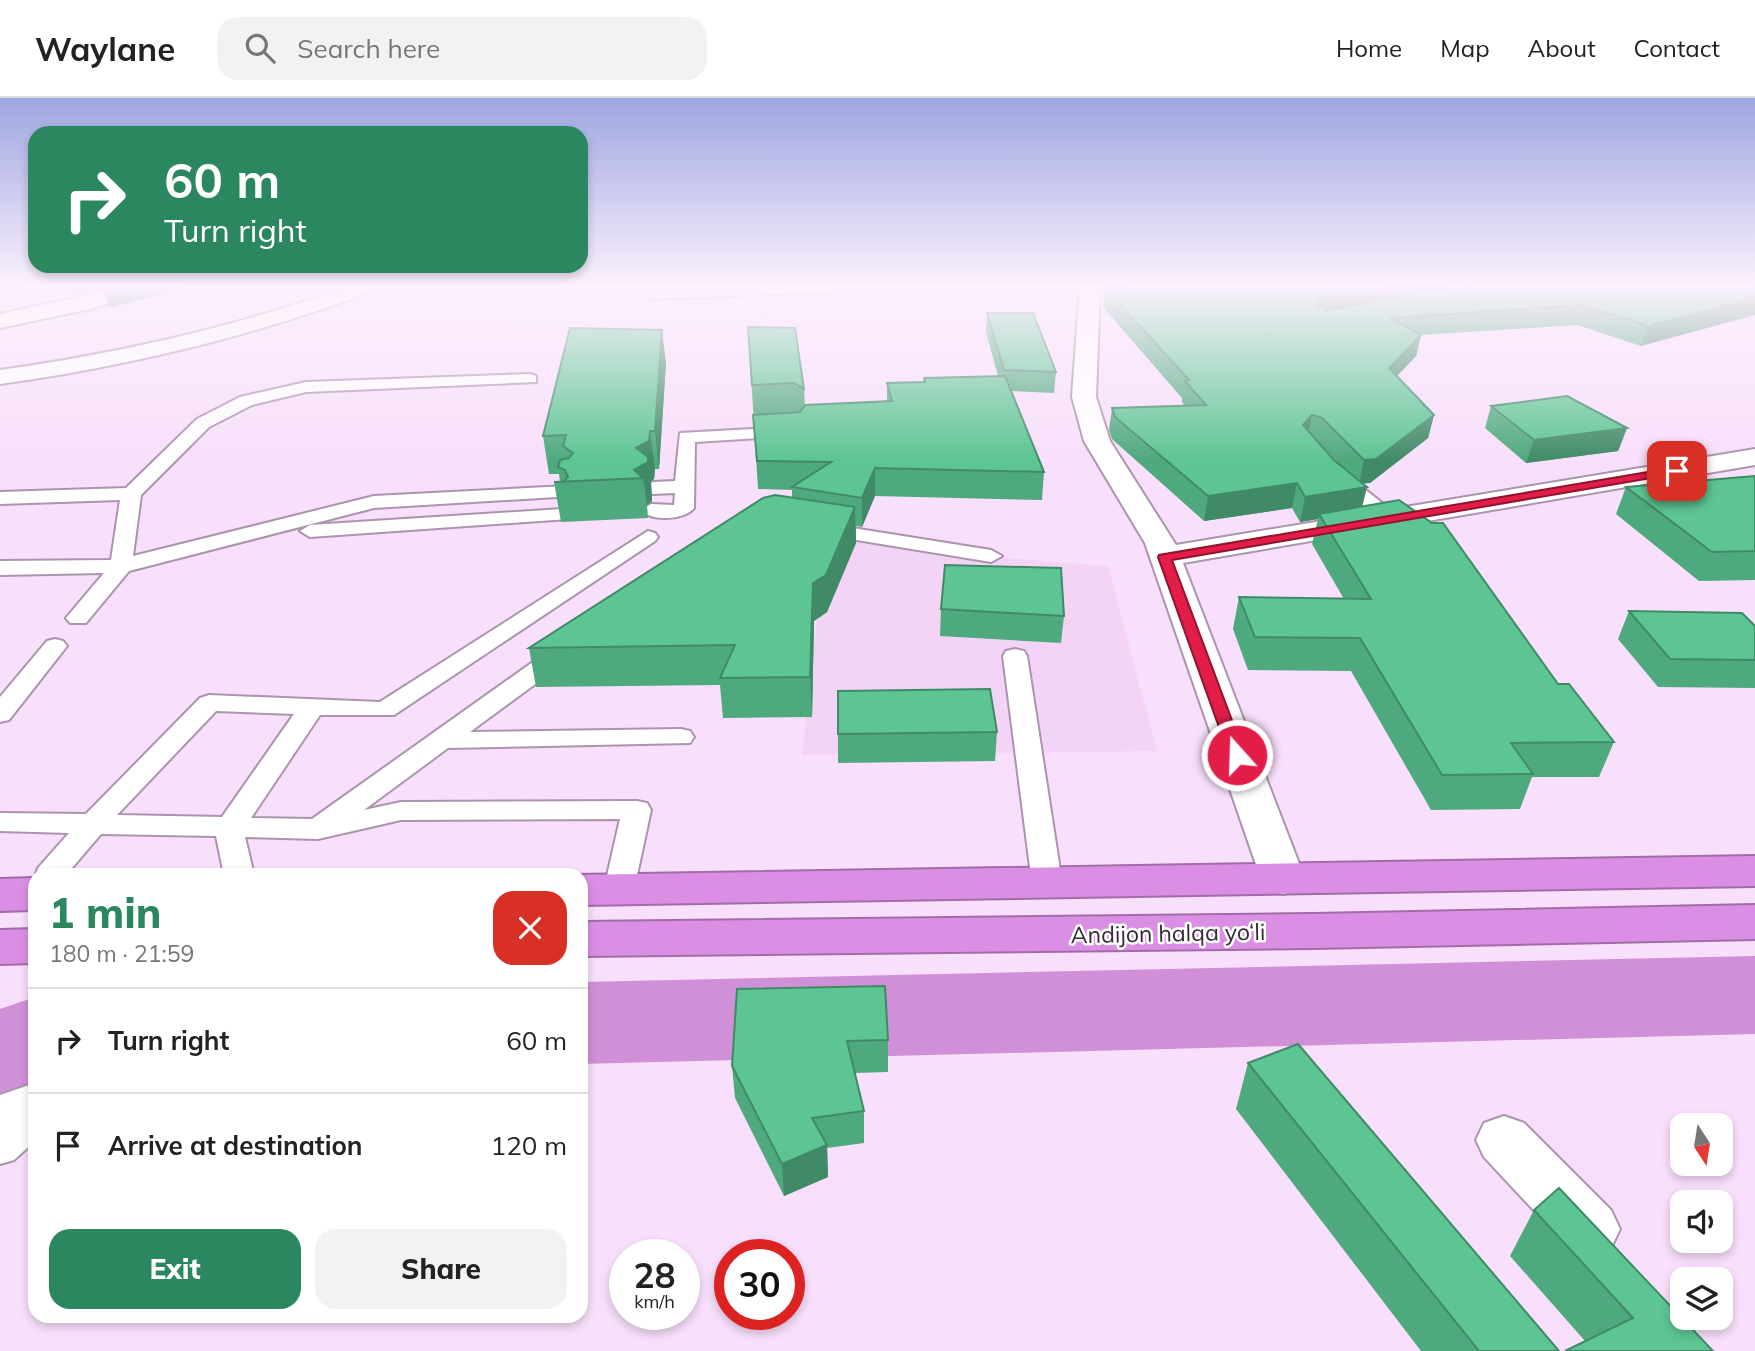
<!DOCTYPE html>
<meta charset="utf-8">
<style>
:root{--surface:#fff;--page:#f2f2f2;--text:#222;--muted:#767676;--line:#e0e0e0;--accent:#2a875f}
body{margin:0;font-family:Mulish,sans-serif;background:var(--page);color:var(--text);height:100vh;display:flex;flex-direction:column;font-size:26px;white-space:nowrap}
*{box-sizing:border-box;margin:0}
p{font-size:23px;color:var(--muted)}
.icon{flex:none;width:38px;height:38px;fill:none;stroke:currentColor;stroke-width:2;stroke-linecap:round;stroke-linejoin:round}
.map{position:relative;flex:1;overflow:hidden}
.drawer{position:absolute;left:28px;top:770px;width:560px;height:455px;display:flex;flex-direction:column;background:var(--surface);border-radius:21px;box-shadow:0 4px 10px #0003}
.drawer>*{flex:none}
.guide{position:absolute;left:28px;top:28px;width:560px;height:147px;border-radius:21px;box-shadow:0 4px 10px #0003;background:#2a875f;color:#fff;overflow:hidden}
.needle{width:46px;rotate:168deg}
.buttons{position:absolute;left:1670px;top:1015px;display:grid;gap:14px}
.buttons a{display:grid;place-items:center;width:63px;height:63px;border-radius:14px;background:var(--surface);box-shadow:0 4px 10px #0003;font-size:35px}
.speed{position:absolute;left:609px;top:1141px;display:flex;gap:14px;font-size:35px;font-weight:700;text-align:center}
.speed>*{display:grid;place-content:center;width:91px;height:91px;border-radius:50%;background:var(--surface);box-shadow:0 4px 10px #0003;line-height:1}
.speed small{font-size:18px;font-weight:400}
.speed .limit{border:10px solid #d22;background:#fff;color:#111}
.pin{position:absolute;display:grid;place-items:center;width:60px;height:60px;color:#fff;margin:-30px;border-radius:14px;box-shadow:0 4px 10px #0006}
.me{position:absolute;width:77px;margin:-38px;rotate:340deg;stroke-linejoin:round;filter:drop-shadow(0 0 5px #0008)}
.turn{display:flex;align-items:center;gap:24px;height:147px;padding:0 21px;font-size:32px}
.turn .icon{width:91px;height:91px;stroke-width:2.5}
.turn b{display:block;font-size:49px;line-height:60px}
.round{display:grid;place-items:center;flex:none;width:74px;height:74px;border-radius:21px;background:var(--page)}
.overview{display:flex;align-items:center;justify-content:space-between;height:119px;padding:0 21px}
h1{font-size:42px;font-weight:800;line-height:52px;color:var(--accent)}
.primary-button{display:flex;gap:14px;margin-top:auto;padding:14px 21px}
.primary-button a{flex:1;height:80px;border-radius:21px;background:var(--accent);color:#fff;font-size:28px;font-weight:800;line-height:80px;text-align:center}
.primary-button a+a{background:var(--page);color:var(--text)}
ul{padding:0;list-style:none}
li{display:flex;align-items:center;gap:21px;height:105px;padding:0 21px;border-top:2px solid var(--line)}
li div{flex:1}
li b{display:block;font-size:26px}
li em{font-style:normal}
header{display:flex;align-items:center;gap:42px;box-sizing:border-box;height:98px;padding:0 35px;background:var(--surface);border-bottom:2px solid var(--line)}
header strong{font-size:33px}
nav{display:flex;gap:38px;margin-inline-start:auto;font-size:24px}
.search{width:490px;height:63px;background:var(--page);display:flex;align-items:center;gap:18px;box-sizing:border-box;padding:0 24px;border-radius:21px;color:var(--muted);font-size:26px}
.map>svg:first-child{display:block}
</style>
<header>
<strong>Waylane</strong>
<div class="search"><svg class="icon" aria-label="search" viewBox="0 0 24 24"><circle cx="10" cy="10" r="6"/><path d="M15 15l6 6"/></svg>Search here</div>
<nav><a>Home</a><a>Map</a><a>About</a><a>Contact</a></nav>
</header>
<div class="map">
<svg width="1755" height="1253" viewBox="0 0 1755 1253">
<rect width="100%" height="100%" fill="#f8dffb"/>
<!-- built -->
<path fill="#f3d4f6" d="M827,437L945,455L1108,468L1157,653L802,657Z"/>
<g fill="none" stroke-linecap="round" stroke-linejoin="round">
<!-- river -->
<g fill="#d090d7" fill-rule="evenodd">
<path d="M1755,858V936L581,966V884Z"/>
<path d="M35,899V986L0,997V911Z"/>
</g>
<defs>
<g id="lane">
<path d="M630,188H646L654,193L896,188L889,192L651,201Z"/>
<path d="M530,276L536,278V284L306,294L252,307L209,329L141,397L133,458L374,398L566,388L576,394L573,398L374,410L129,473L86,525H70L66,520L104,475L0,477V463L111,462L120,402L0,406V394L126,390L197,321L240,299L306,284Z"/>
<path d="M789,329L795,330L798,334L795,338L695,344L694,410C685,422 651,424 641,412L651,406L674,407L675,395L653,396L643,390L653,384L675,383L680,335Z"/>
<path d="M1338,372C1344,374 1388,410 1398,417L1401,421L1398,425C1377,430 1340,394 1328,378Z"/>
<path d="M562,411L569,413L572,417L569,421L310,439L300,433L310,427Z"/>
<path d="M821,425L991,452L1002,458L991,464L814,435L811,431L814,427Z"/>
<path d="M648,433L655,435L658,439L655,443L394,617H320L251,720L312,721L554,549H572L575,554L572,559L470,634L681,631L690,633L694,639L690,645L448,650L364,712L401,704L637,703L647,705L651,712L634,791L630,799L619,802L608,799L604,791L620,721L401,722L318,741L245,739L254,777H224L216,738L101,736L66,777L35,779L38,770L69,735L0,733V715L86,716L200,600L209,597L380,604ZM216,613L294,616L222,719L117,717Z"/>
<path d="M55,541L63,543L67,548L9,622L0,624V599L47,543Z"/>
<path d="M1015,551L1024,553L1027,558L1062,785L1058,792L1047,796L1036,792L1032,785L1003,558L1006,553Z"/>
<path d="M35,985V1043L14,1062L0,1066V997Z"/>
</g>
<g id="street">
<path d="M128,188H161L158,192L86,212L0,230V216Z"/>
<path d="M350,188H379L376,192C254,238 129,268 0,286V272C120,255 236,229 350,188Z"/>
<path d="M1080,188H1100L1096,299L1110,343L1176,447L1755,351V367L1183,465L1305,781L1299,792L1283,796L1267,792L1261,781L1145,445L1084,343L1072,299Z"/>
<path d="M1504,1018L1524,1025L1611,1112L1620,1131L1611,1150L1590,1158L1569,1150L1484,1059L1476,1042L1484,1025Z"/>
</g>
<g id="highway">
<path d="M1755,758V788L581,807V777H575Z"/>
<path d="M35,780V812L0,813V781Z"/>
<path d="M1755,807V841L1314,850L581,858V824L1314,816Z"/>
<path d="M35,831V865L0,866V832Z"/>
</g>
</defs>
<!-- lane casing -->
<use href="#lane" stroke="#ab94ad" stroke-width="4"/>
<!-- street casing -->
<use href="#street" stroke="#ab94ad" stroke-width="4"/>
<!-- highway casing -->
<use href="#highway" stroke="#a16ca7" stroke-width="4"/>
<!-- lane -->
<use href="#lane" fill="#fff" fill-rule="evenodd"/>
<!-- street -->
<use href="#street" fill="#fff" fill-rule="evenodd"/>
<!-- highway -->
<use href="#highway" fill="#db8fe4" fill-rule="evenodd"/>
</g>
<!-- wall -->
<g fill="#4fa97e" fill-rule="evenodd">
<path d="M54,188H116L77,197Z"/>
<path d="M117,188L112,209L109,208L103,192Z"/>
<path d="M1123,188H1450L1449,191L1755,188L1641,248L1577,227L1421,237L1416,258L1397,278L1434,317L1428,340L1370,385H1362V408L1558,586L1614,644L1599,679H1532L1520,711L1431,712L1351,573L1248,572L1233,531L1239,499L1344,501L1312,446L1318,421L1300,424L1292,410L1204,423L1112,341L1109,332L1112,310L1185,308L1182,304V300L1103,209L1105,190H1123ZM1317,342L1342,369L1334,362Z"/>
<path d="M987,215L1056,274L1054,295L1012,293L1044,374L1042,402L875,398L862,429L856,428V445L827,514L814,523L812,619L723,620L720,587L536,589L529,550L792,400V392L758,391L748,229L804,291L805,308L887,303V285L923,284L924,280L998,278L986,234Z"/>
<path d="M666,265L659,371H655L654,381L651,383L652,403L647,407L648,420L561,424L554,384H560L559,376H549L543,338Z"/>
<path d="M1491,308L1627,330L1618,353L1526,365L1485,330Z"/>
<path d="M1755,378V482L1699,483L1616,416L1626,389Z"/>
<path d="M941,511L1064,518L1061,545L940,538Z"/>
<path d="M1629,513L1755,528V590L1658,589L1618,541Z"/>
<path d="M997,634L995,663L838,665V636Z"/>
<path d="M737,891L888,942V974L854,975L864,1013V1045L827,1050L828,1079L784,1098L735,1000L732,968Z"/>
<path d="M1248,965L1559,1253H1421L1236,1011Z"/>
<path d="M1534,1112L1713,1253L1585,1243L1510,1158Z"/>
</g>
<!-- shaded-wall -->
<g fill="#408a67">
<path d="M0,188H30L28,191L0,194Z"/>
<path d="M74,188H116L77,197Z"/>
<path d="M125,188H191L112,209L106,193Z"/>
<path d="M1396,188H1450L1448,197L1321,219L1315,207L1324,200Z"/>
<path d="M1755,199V217L1641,248L1648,228Z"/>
<path d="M662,232L666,265L659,371L655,333Z"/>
<path d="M1421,237L1416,258L1384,291L1389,270Z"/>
<path d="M1312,317L1308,340L1303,327Z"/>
<path d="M1434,317L1428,340L1370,385L1359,386L1364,362Z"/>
<path d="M1627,330L1618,353L1526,365L1534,342Z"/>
<path d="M650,333L655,371L654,381L651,383L652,403L647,407L643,380L634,372L636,350Z"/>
<path d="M875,370V398L862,429V400Z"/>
<path d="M1297,385L1292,410L1204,423L1208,398Z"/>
<path d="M1367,389L1361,414L1319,416L1318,421L1300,424L1305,399Z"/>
<path d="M855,409L856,445L827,514L814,523L812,619L810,579L813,485Z"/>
<path d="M827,1047L828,1079L784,1098L782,1066Z"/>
</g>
<!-- building -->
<g fill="#5cc593" stroke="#408a67" stroke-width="2">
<path d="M117,188H125L106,193L103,192Z"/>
<path d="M1128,188H1396L1324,200L1315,207L1326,213L1414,195L1479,188H1755V199L1648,228L1583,207L1391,220L1421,237L1389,270L1434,317L1376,361L1364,362L1322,320L1312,317L1303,327L1334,362L1367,389L1305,399L1297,385L1208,398L1115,319L1112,310L1206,307L1185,283L1189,282L1105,190H1128Z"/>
<path d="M987,215H1033L1056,274L1004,272Z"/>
<path d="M748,229L795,230L804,291L794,285L752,287Z"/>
<path d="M570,230L662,232L655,333H650L649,343L636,350L648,359V364L634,372L643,380L554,384H563L568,379L565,372L558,369L560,362L569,360L573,355L563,348L566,337L543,338Z"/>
<path d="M1005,278L1044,374L875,370L862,400L792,389L831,364L757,363L753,317L800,314L805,307L892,303L887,285L925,284L924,280Z"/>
<path d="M1567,298L1627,330L1534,342L1491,308Z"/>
<path d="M1755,378V453L1712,454L1626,389Z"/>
<path d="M775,397L855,409L826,477L813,485L810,579L720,580L735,547L529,550L763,400Z"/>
<path d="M1399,402L1432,425H1443L1558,586H1569L1614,644L1511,645L1533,676L1442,677L1360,540L1255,539L1239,499L1371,501L1319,416Z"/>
<path d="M945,467L1061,470L1064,518L941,511Z"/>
<path d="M1629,513L1742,515L1755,528V562L1670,561Z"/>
<path d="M990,591L997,634L838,636V593Z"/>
<path d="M885,888L888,942L847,943L864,1013L812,1020L827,1047L782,1066L732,968L737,891Z"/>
<path d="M1298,946L1559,1253H1479L1248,965Z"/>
<path d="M1559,1090L1713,1253H1565L1633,1220L1534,1112Z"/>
</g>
<!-- sky -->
<linearGradient id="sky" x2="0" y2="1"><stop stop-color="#9ea6e1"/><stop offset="0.52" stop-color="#fcf1fd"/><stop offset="1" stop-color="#fcf1fd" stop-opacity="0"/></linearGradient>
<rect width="1755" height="363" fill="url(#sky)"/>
<!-- route -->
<path fill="#e11d48" stroke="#92132f" stroke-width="2" d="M1677,369L1681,370V375L1172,462L1245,657L1237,662L1229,657L1158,459L1159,457Z"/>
<g text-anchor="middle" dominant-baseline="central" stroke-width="5" stroke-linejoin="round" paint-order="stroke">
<!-- near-street labels -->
<g font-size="23" fill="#342b35" stroke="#fff">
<text transform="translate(1168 835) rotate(-1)">Andijon halqa yo‘li</text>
</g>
</g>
</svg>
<div class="buttons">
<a><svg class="needle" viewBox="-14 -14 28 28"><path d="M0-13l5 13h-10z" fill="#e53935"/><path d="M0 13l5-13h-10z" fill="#767676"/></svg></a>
<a><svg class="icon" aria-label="sound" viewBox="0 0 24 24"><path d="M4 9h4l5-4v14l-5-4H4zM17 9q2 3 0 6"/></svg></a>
<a><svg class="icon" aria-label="layers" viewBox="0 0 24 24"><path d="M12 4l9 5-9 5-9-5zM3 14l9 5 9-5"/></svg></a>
</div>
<div class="speed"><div>28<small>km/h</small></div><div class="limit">30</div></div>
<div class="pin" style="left:1677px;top:373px;background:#d93025"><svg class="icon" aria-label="arrive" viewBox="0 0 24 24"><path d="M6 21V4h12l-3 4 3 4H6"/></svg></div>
<svg class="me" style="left:1237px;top:657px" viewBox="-20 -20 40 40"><circle r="17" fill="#e11d48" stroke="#fff" stroke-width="3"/><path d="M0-11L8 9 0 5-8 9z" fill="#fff"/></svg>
<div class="guide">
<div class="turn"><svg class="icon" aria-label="right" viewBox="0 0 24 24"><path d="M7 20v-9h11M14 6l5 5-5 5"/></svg><div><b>60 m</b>Turn right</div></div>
</div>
<section class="drawer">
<div class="overview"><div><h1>1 min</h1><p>180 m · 21:59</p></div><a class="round" style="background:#d93025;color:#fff"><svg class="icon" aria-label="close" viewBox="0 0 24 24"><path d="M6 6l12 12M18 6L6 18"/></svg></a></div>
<ul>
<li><svg class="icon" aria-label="right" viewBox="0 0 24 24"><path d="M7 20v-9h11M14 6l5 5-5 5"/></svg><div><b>Turn right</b></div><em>60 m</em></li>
<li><svg class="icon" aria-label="arrive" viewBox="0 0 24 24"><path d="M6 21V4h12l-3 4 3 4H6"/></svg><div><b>Arrive at destination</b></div><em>120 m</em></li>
</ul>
<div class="primary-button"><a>Exit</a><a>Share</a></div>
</section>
</div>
